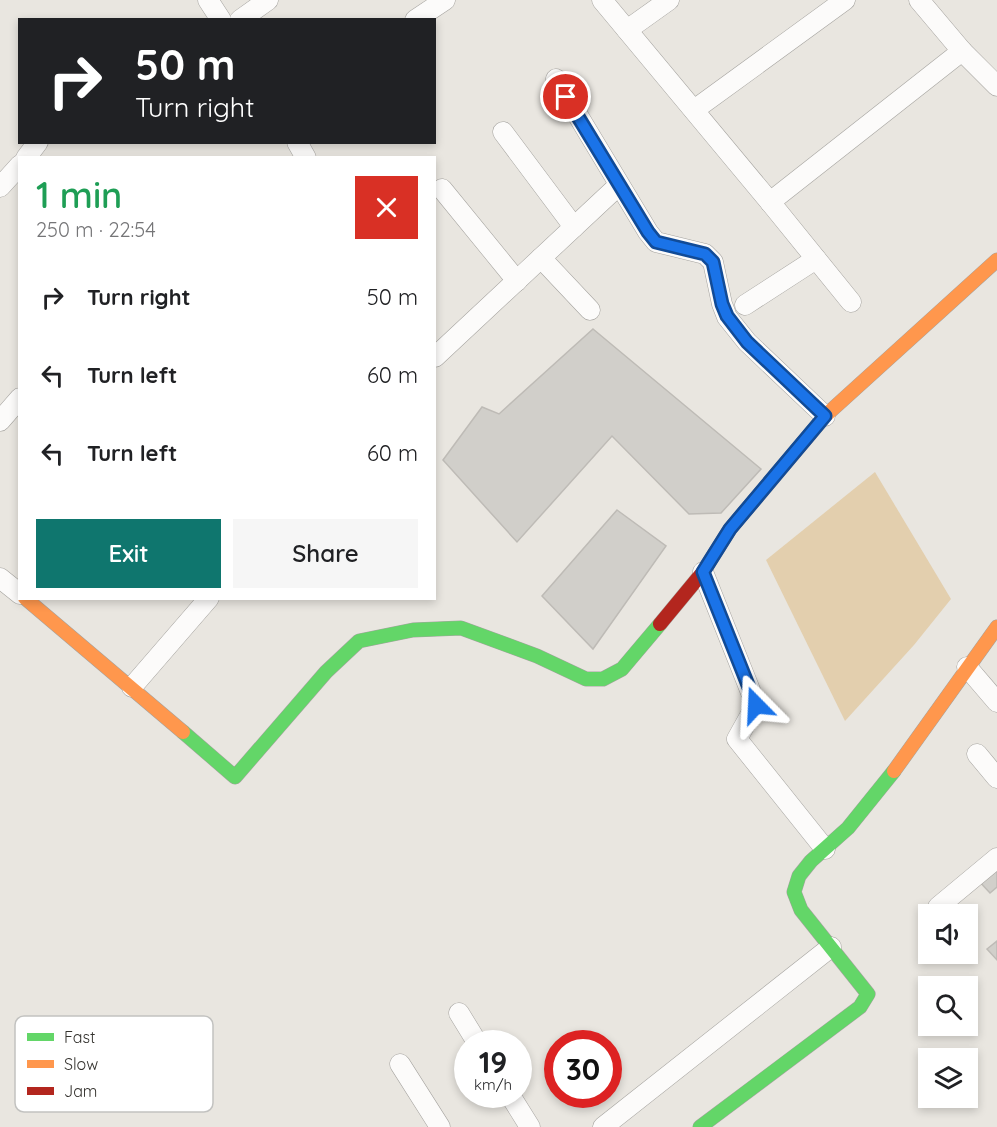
<!DOCTYPE html>
<meta charset="utf-8">
<style>
:root{--surface:#fff;--page:#f6f6f6;--text:#202124;--muted:#757577;--accent:#0f766e}
body{margin:0;font-family:Quicksand,sans-serif;background:var(--page);color:var(--text);height:100vh;display:flex;flex-direction:column;font-size:22px;white-space:nowrap}
*{box-sizing:border-box;margin:0}
p{font-size:20px;color:var(--muted)}
.icon{flex:none;width:33px;height:33px;fill:none;stroke:currentColor;stroke-width:2;stroke-linecap:round;stroke-linejoin:round}
.map{position:relative;flex:1;overflow:hidden}
.details{position:absolute;left:18px;top:156px;width:418px;height:444px;display:flex;flex-direction:column;background:var(--surface);border-radius:0px;box-shadow:0 3px 9px #0003}
.details>*{flex:none}
.top-card{position:absolute;left:18px;top:18px;width:418px;height:126px;border-radius:0px;box-shadow:0 3px 9px #0003;background:#202124;color:#fff;overflow:hidden}
.tools{position:absolute;left:918px;top:904px;display:grid;gap:12px}
.tools a{display:grid;place-items:center;width:60px;height:60px;border-radius:0px;background:var(--surface);box-shadow:0 3px 9px #0003;font-size:30px}
.speed{position:absolute;left:454px;top:1030px;display:flex;gap:12px;font-size:30px;font-weight:700;text-align:center}
.speed>*{display:grid;place-content:center;width:78px;height:78px;border-radius:50%;background:var(--surface);box-shadow:0 3px 9px #0003;line-height:1}
.speed small{font-size:15px;font-weight:400}
.speed .limit{border:9px solid #d22;background:#fff;color:#111}
.pin{position:absolute;display:grid;place-items:center;width:51px;height:51px;color:#fff;margin:-26px;border:3px solid #fff;border-radius:50%;box-shadow:0 2px 6px #0007}
.me{position:absolute;width:66px;margin:-33px;rotate:339deg;stroke-linejoin:round;filter:drop-shadow(0 0 4px #0008)}
.turn{display:flex;align-items:center;gap:21px;height:126px;padding:0 18px;font-size:27px}
.turn .icon{width:78px;height:78px;stroke-width:2.5}
.turn b{display:block;font-size:42px;line-height:51px}
.round{display:grid;place-items:center;flex:none;width:63px;height:63px;border-radius:0px;background:var(--page)}
.summary{display:flex;align-items:center;justify-content:space-between;height:102px;padding:0 18px}
h1{font-size:36px;font-weight:600;line-height:45px;color:#1e9e55}
.button{display:flex;gap:12px;margin-top:auto;padding:12px 18px}
.button a{flex:1;height:69px;border-radius:0px;background:var(--accent);color:#fff;font-size:24px;font-weight:600;line-height:69px;text-align:center}
.button a+a{background:var(--page);color:var(--text)}
ul{padding:0;list-style:none}
li{display:flex;align-items:center;gap:18px;height:78px;padding:0 18px}
li div{flex:1}
li b{display:block;font-size:22px}
li em{font-style:normal}
.map>svg:first-child{display:block}
</style>
<div class="map">
<svg width="997" height="1127" viewBox="0 0 997 1127">
<rect width="100%" height="100%" fill="#e9e6e0"/>
<!-- water -->
<path fill="#e3cfae" d="M875,472L951,599L914,645L845,721L766,560Z"/>
<!-- building -->
<g fill="#d1cfca" stroke="#bebbb6" stroke-width="1.5">
<path d="M593,329L761,469L721,513L689,514L612,436L517,542L443,460L482,407L499,414Z"/>
<path d="M617,510L666,546L593,649L542,596Z"/>
<path d="M997,863V887L990,893L978,880Z"/>
<path d="M997,941V960L987,949Z"/>
</g>
<g fill="none" stroke-linecap="round" stroke-linejoin="round">
<defs>
<g id="street">
<path d="M208,0L221,20"/>
<path d="M602,0L770,202L851,302"/>
<path d="M919,0L962,51L997,86"/>
<path d="M240,20L268,0"/>
<path d="M415,20L445,0"/>
<path d="M627,30L669,0"/>
<path d="M556,79L648,232L656,242L705,254L713,262L722,304L727,317L747,342L825,416"/>
<path d="M694,110L845,0"/>
<path d="M503,132L574,227"/>
<path d="M297,142L306,158"/>
<path d="M26,158L38,142"/>
<path d="M0,187L20,165"/>
<path d="M442,189L517,281"/>
<path d="M770,202L962,51"/>
<path d="M541,258L590,310"/>
<path d="M745,305L816,259"/>
<path d="M435,357L619,185"/>
<path d="M0,421L20,398"/>
<path d="M703,572L756,705L737,739L825,849"/>
<path d="M0,578L20,594"/>
<path d="M967,667L997,702"/>
<path d="M132,687L209,598"/>
<path d="M977,754L997,778"/>
<path d="M938,907L997,858"/>
<path d="M459,1013L478,1044"/>
<path d="M400,1064L440,1127"/>
<path d="M510,1095L530,1127"/>
<path d="M603,1127L831,947"/>
</g>
<g id="fast">
<path d="M183,732L235,777L326,672L359,641L413,630L461,628L537,656L586,679H603L622,669L660,624"/>
<path d="M700,1127L860,1007L868,994L801,910L794,892L799,876L811,861L848,828L894,771"/>
</g>
<g id="slow">
<path d="M810,434L825,416L997,260"/>
<path d="M25,598L183,732"/>
<path d="M894,771L997,627"/>
</g>
<path id="jam" d="M660,624L703,572L730,529L810,434"/>
</defs>
<!-- street casing -->
<use href="#street" stroke="#a5a39f" stroke-width="21"/>
<!-- fast casing -->
<use href="#fast" stroke="#a5a39f" stroke-width="15"/>
<!-- slow casing -->
<use href="#slow" stroke="#a5a39f" stroke-width="15"/>
<!-- jam casing -->
<use href="#jam" stroke="#a5a39f" stroke-width="15"/>
<!-- street -->
<use href="#street" stroke="#fcfbfa" stroke-width="20"/>
<!-- fast -->
<use href="#fast" stroke="#63d668" stroke-width="14"/>
<!-- slow -->
<use href="#slow" stroke="#ff974d" stroke-width="14"/>
<!-- jam -->
<use href="#jam" stroke="#b3261e" stroke-width="14"/>
</g>
<g fill="none" stroke-linecap="round" stroke-linejoin="round">
<defs>
<path id="route" d="M566,97L648,232L656,242L705,254L713,262L722,304L727,316L747,342L825,416L730,529L703,572L756,705"/>
</defs>
<!-- route casing -->
<use href="#route" stroke="#114b97" stroke-width="15"/>
<!-- route -->
<use href="#route" stroke="#1a73e8" stroke-width="10"/>
</g>
<!-- legend -->
<rect x="15" y="1016" width="198" height="96" rx="9" fill="#fff" stroke="#c2c2c0" stroke-width="1.5"/>
<rect x="27" y="1033" width="27" height="8" fill="#63d668"/>
<rect x="27" y="1060" width="27" height="8" fill="#ff974d"/>
<rect x="27" y="1087" width="27" height="8" fill="#b3261e"/>
<g font-size="16" fill="#34322e">
<text x="64" y="1043">Fast</text>
<text x="64" y="1070">Slow</text>
<text x="64" y="1097">Jam</text>
</g>
</svg>
<div class="tools">
<a><svg class="icon" aria-label="sound" viewBox="0 0 24 24"><path d="M4 9h4l5-4v14l-5-4H4zM17 9q2 3 0 6"/></svg></a>
<a><svg class="icon" aria-label="search" viewBox="0 0 24 24"><circle cx="10" cy="10" r="6"/><path d="M15 15l6 6"/></svg></a>
<a><svg class="icon" aria-label="layers" viewBox="0 0 24 24"><path d="M12 4l9 5-9 5-9-5zM3 14l9 5 9-5"/></svg></a>
</div>
<div class="speed"><div>19<small>km/h</small></div><div class="limit">30</div></div>
<div class="pin" style="left:566px;top:97px;background:#d93025"><svg class="icon" aria-label="arrive" viewBox="0 0 24 24"><path d="M6 21V4h12l-3 4 3 4H6"/></svg></div>
<svg class="me" style="left:756px;top:705px" viewBox="-20 -20 40 40"><path d="M0-17L14 15 0 8-14 15z" fill="#1a73e8" stroke="#fff" stroke-width="4"/></svg>
<div class="top-card">
<div class="turn"><svg class="icon" aria-label="right" viewBox="0 0 24 24"><path d="M7 20v-9h11M14 6l5 5-5 5"/></svg><div><b>50 m</b>Turn right</div></div>
</div>
<section class="details">
<div class="summary"><div><h1>1 min</h1><p>250 m · 22:54</p></div><a class="round" style="background:#d93025;color:#fff"><svg class="icon" aria-label="close" viewBox="0 0 24 24"><path d="M6 6l12 12M18 6L6 18"/></svg></a></div>
<ul>
<li><svg class="icon" aria-label="right" viewBox="0 0 24 24"><path d="M7 20v-9h11M14 6l5 5-5 5"/></svg><div><b>Turn right</b></div><em>50 m</em></li>
<li><svg class="icon" aria-label="left" viewBox="0 0 24 24"><path d="M17 20v-9H6M10 6l-5 5 5 5"/></svg><div><b>Turn left</b></div><em>60 m</em></li>
<li><svg class="icon" aria-label="left" viewBox="0 0 24 24"><path d="M17 20v-9H6M10 6l-5 5 5 5"/></svg><div><b>Turn left</b></div><em>60 m</em></li>
</ul>
<div class="button"><a>Exit</a><a>Share</a></div>
</section>
</div>
